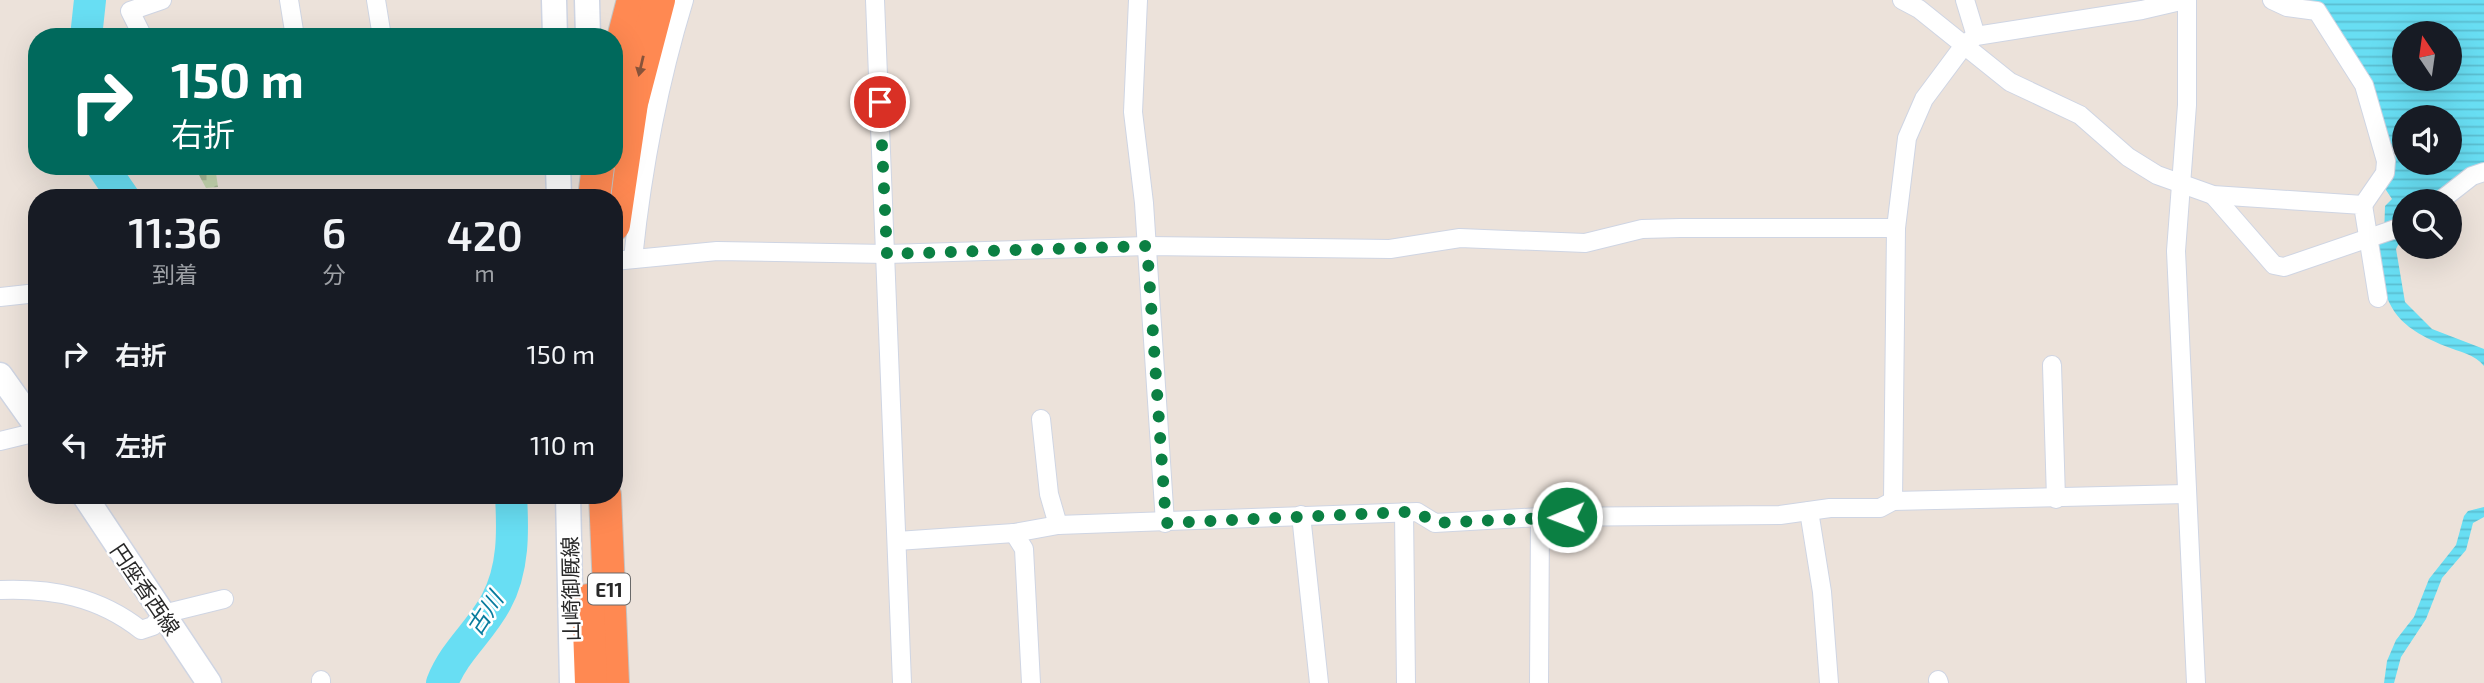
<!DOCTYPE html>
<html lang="ja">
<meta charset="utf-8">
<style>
:root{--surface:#171b24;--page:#242831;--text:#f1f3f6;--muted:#9ea1a6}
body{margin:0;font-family:"Exo 2","Noto Sans JP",sans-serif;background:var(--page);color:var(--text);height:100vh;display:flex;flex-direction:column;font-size:26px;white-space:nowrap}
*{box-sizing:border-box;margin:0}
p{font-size:23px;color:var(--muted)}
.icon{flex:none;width:38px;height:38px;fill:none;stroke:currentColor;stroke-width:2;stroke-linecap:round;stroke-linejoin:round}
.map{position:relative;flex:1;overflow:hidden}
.side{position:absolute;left:28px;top:189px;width:595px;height:315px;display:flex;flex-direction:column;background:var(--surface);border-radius:28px;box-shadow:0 7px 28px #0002}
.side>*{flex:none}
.top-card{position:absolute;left:28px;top:28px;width:595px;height:147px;border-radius:28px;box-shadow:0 7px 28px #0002;background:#00695c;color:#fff;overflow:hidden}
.needle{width:46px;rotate:347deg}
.tools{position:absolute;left:2392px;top:21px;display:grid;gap:14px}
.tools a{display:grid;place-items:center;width:70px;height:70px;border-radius:50%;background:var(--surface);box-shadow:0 7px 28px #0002;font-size:35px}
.pin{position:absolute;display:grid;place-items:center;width:60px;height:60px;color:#fff;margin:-30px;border:4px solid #fff;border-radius:50%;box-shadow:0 2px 7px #0007}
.me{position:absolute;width:77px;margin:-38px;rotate:269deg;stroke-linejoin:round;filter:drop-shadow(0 0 5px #0008)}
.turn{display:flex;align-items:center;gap:24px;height:147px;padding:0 28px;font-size:32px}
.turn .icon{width:91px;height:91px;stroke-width:2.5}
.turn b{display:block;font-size:49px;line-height:60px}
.eta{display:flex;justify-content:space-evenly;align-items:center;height:119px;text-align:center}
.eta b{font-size:42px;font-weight:600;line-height:49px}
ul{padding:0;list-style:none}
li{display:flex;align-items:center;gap:21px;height:91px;padding:0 28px}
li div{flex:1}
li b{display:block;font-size:26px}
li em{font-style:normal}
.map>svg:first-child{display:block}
</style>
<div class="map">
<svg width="2484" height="683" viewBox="0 0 2484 683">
<defs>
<pattern id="cemetery-stones" width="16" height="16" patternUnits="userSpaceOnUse" patternTransform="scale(1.75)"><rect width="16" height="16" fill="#c7d7b0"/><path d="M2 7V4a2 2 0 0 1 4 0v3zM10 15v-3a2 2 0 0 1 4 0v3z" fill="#abb997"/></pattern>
<pattern id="water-rules" width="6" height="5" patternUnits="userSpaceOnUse" patternTransform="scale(1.75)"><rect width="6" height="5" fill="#68def3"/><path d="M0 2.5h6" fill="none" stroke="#5abed0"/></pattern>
</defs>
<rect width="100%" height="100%" fill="#ece2da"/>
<!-- cemetery -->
<path fill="url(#cemetery-stones)" d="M194,166H215L218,187L206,188Z"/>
<!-- water -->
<g fill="url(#water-rules)" fill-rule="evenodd">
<path d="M2304,0H2484V166L2466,174L2431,201H2404V233L2396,249L2405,302L2432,329L2484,349V366C2475,354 2459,352 2445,346C2385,322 2384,298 2376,240L2384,238L2385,206L2392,199L2384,187L2393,174L2396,153L2320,6ZM2404,33H2450V79H2404ZM2404,117H2450V163H2404Z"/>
<path d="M2484,507V517L2473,523L2466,550L2442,578L2426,619L2401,657L2394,683H2384L2387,661L2396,640L2414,617L2429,579L2456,545L2464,516L2468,511Z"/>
</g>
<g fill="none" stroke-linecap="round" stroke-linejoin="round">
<!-- river -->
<g stroke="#68def3" stroke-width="32">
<path d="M86,37L90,0"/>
<path d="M102,166L124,198"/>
<path d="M442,683C455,650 480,632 496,602C514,569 513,531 511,495"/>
</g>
<defs>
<g id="street">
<path d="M289,0L295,37"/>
<path d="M376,0L382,37"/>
<path d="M875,0L902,683"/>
<path d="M1138,0L1133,112L1144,203L1165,523"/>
<path d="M1902,0L1919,9L2010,82L2080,115L2128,157L2157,175L2213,195L2363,205L2378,298"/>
<path d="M1965,0L1976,36"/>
<path d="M2187,0V105L2176,251L2196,683"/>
<path d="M2272,0L2287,7L2317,11L2364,85L2386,161L2385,173L2363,205"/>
<path d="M143,37L130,11L162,0"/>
<path d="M2213,195L2274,265L2284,267L2404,226"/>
<path d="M2440,201L2472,176L2484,172"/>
<path d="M633,259C642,170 658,85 684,0"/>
<path d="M614,261L717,251L887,254L1147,246L1390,249L1460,238L1585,243L1642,229L1680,228H1896"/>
<path d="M0,297L37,293"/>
<path d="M2052,365L2056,499"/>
<path d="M1041,419L1049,494L1058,525"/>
<path d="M0,441L37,432"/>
<path d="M1893,501L1896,228L1907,138L1924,99L1965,44L1976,36L2142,10L2185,0"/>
<path d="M1809,511L1822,592L1829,683"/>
<path d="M1404,512L1406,683"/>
<path d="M1301,515L1319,683"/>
<path d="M1014,533L1024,549L1031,683"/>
<path d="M897,541L1014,533L1058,525L1417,512L1435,523L1540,517L1780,515L1830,508H1880L1893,501L2186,494"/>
<path d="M0,590C53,588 99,597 141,630L153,626L163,614L224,599"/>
<path d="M1938,680L1939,683"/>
<path d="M321,683V680"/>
<path d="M1539,683L1540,517"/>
</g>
<g id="secondary">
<path d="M554,0L555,37"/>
<path d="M587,0L588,37"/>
<path d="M558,166L559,198"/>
<path d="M0,375L37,427"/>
<path d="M84,495L209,683"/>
<path d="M568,495L572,683"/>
</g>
<g id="highway">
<path d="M614,73L633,0"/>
<path d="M614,225L632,103L659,0"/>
<path d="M605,495L613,683"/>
<path d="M588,600L591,683"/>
</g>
</defs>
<!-- street casing -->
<use href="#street" stroke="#cfd5e3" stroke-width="20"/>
<!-- secondary casing -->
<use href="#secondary" stroke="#cfd5e3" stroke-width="27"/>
<!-- highway casing -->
<use href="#highway" stroke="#c3c3c3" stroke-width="34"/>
<!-- street -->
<use href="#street" stroke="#fff" stroke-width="18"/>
<!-- secondary -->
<use href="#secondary" stroke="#fff" stroke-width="24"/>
<!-- highway -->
<use href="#highway" stroke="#ff8952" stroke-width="32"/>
<defs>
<path id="highway-bridge" d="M594,198L598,166"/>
</defs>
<!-- highway-bridge casing -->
<use href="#highway-bridge" stroke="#c3c3c3" stroke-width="34" stroke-linecap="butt"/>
<!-- highway-bridge -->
<use href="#highway-bridge" stroke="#ff8952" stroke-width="32"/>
</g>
<!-- one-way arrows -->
<defs><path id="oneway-solid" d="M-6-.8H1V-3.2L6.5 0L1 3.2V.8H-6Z" transform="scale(1.75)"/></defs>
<use fill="#89543b" href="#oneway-solid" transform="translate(641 66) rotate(103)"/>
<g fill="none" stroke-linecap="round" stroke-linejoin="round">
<!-- route -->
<path stroke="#0b8043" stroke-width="12" stroke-dasharray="0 21.6" d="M880,102L887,254L1147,246L1166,523L1404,512H1417L1435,523L1567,517"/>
</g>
<g text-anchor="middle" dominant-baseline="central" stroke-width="5" stroke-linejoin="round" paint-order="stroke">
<!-- shield labels -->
<rect fill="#fff" stroke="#696969" stroke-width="2" x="588" y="573.5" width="42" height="31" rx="5"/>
<g font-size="19" font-weight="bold" fill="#292929">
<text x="609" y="589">E11</text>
</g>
<!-- street labels -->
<g font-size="21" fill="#292929" stroke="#fff">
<text transform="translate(146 589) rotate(56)">円座香西線</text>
<text transform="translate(570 589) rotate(-91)">山崎御厩線</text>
</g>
<!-- water labels -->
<g font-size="23" font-style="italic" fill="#087c9e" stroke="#fff">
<text transform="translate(484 613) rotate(-57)">古川</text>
</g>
</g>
</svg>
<div class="tools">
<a><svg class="needle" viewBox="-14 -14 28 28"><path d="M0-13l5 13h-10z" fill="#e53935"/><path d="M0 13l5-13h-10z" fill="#9ea1a6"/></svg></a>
<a><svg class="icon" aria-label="sound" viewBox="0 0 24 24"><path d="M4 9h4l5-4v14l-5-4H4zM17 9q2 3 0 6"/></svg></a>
<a><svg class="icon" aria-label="search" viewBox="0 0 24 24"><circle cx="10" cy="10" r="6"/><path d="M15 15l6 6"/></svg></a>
</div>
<div class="pin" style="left:880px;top:102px;background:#d93025"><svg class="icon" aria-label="arrive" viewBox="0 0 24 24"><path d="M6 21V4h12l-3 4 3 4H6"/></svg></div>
<svg class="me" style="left:1567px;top:517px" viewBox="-20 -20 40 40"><circle r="17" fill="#0b8043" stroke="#fff" stroke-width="3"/><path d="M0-11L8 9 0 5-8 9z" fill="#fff"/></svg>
<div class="top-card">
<div class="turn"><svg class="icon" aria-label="right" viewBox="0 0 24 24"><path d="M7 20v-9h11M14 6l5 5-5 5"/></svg><div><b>150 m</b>右折</div></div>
</div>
<section class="side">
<div class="eta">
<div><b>11:36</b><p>到着</p></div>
<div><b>6</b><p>分</p></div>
<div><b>420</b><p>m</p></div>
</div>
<ul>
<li><svg class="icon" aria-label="right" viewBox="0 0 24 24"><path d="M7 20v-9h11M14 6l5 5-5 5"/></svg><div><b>右折</b></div><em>150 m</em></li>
<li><svg class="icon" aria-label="left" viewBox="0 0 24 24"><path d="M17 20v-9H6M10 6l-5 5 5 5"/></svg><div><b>左折</b></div><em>110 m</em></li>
</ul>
</section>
</div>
